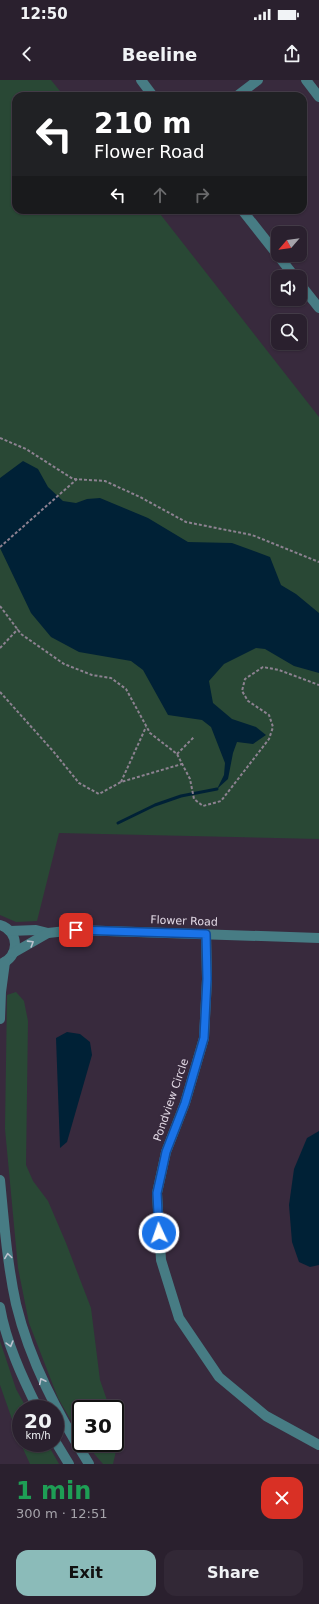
<!DOCTYPE html>
<meta charset="utf-8">
<style>
:root{--surface:#2a202e;--page:#322836;--text:#f1f3f6;--muted:#a5a3aa;--line:#463e4a;--accent:#8bbbb9}
body{margin:0;font-family:"DejaVu Sans",sans-serif;background:var(--page);color:var(--text);height:100vh;display:flex;flex-direction:column;font-size:15px;white-space:nowrap}
*{box-sizing:border-box;margin:0}
p{font-size:13px;color:var(--muted)}
.icon{flex:none;width:22px;height:22px;fill:none;stroke:currentColor;stroke-width:2;stroke-linecap:round;stroke-linejoin:round}
.map{position:relative;height:1384px;overflow:hidden}
.drawer{display:flex;flex-direction:column;background:var(--surface);flex:1}
.drawer>*{flex:none}
.top-card{position:absolute;left:12px;top:12px;width:295px;height:122px;border-radius:12px;box-shadow:0 1px 3px #0004,0 0 0 1px var(--line);background:#202124;color:#fff;overflow:hidden}
.needle{width:26px;rotate:242deg}
.fabs{position:absolute;left:271px;top:146px;display:grid;gap:8px}
.fabs a{display:grid;place-items:center;width:36px;height:36px;border-radius:8px;background:var(--surface);box-shadow:0 1px 3px #0004,0 0 0 1px var(--line);font-size:20px}
.speed{position:absolute;left:12px;top:1320px;display:flex;gap:8px;font-size:20px;font-weight:700;text-align:center}
.speed>*{display:grid;place-content:center;width:52px;height:52px;border-radius:50%;background:var(--surface);box-shadow:0 1px 3px #0004,0 0 0 1px var(--line);line-height:1}
.speed small{font-size:10px;font-weight:400}
.speed .limit{border:2px solid #111;border-radius:6px;background:#fff;color:#111}
.pin{position:absolute;display:grid;place-items:center;width:34px;height:34px;color:#fff;margin:-17px;border-radius:8px;box-shadow:0 2px 6px #0006}
.me{position:absolute;width:44px;margin:-22px;rotate:357deg;stroke-linejoin:round;filter:drop-shadow(0 0 3px #0008)}
.turn{display:flex;align-items:center;gap:14px;height:84px;padding:0 16px;font-size:18px}
.turn .icon{width:52px;height:52px;stroke-width:2.5}
.turn b{display:block;font-size:28px;line-height:34px}
.lanes{display:flex;align-items:center;height:38px;padding:0 16px;background:#0003;justify-content:center;gap:20px;direction:ltr}
.lanes .off{opacity:.35}
.round{display:grid;place-items:center;flex:none;width:42px;height:42px;border-radius:12px;background:var(--page)}
.summary{display:flex;align-items:center;justify-content:space-between;height:68px;padding:0 16px}
h1{font-size:24px;font-weight:800;line-height:30px;color:#1e9e55}
.cta{display:flex;gap:8px;margin-top:auto;padding:8px 16px}
.cta a{flex:1;height:46px;border-radius:12px;background:var(--accent);color:#111;font-size:16px;font-weight:800;line-height:46px;text-align:center}
.cta a+a{background:var(--page);color:var(--text)}
.status{display:flex;justify-content:space-between;align-items:center;height:28px;padding:0 20px;background:var(--surface);direction:ltr}
.status svg{height:11px;fill:currentColor}
header{display:flex;justify-content:space-between;align-items:center;height:52px;padding:0 16px;background:var(--surface);font-size:18px;font-weight:800}
.map>svg:first-child{display:block}
</style>
<div class="status"><b>12:50</b><svg viewBox="0 0 49 12"><path d="M0 12V9h3v3zM5 12V6h3v6zM10 12V3h3v9zM15 12V0h3v12zM26 1h20v11H26zM47 4h2v5h-2z"/></svg></div>
<header><svg class="icon" aria-label="back" viewBox="0 0 24 24"><path d="M15 5l-7 7 7 7"/></svg>Beeline<svg class="icon" aria-label="share" viewBox="0 0 24 24"><path d="M12 15V3M7 8l5-5 5 5M5 13v7h14v-7"/></svg></header>
<div class="map">
<svg width="319" height="1384" viewBox="0 0 319 1384">
<rect width="100%" height="100%" fill="#382a3d"/>
<!-- green -->
<g fill="#294835">
<path d="M0,0H51L64,16H16V130H157L319,337V759L59,753L37,841L16,842L0,835Z"/>
<path d="M16,912L24,921L28,941L26,1085L33,1101L48,1121L66,1163L91,1228L100,1300L110,1329H81V1358L58,1318L29,1243L18,1188L5,1049L7,915Z"/>
<path d="M0,1261L16,1309L27,1329H21V1363H47L59,1384H30L20,1362L0,1305Z"/>
<path d="M115,1344L119,1358L113,1384H103L85,1363H115Z"/>
</g>
<!-- water -->
<g fill="#002136">
<path d="M23,381L38,389L48,407L63,421L76,423L87,419L100,418L148,438L188,462L232,463L270,477L281,505L296,514L319,533V593L294,586L265,569L256,568L224,584L209,601L213,623L232,639L256,647L266,655L253,664L237,662L233,673L228,699L217,709L224,695L225,683L211,647L202,640L168,635L143,590L131,581L79,572L51,557L31,533L0,468V398Z"/>
<path d="M67,952L80,954L90,962L92,975L67,1062L60,1068L56,958Z"/>
<path d="M319,1051V1185L310,1187L299,1182L292,1162L289,1125L294,1089L307,1058Z"/>
</g>
<g fill="none" stroke-linecap="round" stroke-linejoin="round">
<!-- stream -->
<path stroke="#002136" stroke-width="3" d="M118,743L155,725L181,716L217,709"/>
<!-- path -->
<g stroke="#8d8291" stroke-width="2" stroke-dasharray="3 2" stroke-linecap="butt">
<path d="M0,358L26,369L73,399L105,401L140,417L186,442L252,455L319,482"/>
<path d="M0,467L77,399"/>
<path d="M0,526L21,554L64,584L92,595L111,598L126,609L150,653L177,674L190,699L194,719L203,726L221,721L269,659L273,647L269,635L248,621L242,611L245,599L263,587L279,590L319,605"/>
<path d="M0,568L18,549"/>
<path d="M0,612L53,671L79,703L99,714L121,702L182,684"/>
<path d="M177,674L194,657"/>
<path d="M121,702L146,647"/>
</g>
<!-- minor -->
<g stroke="#477c84" stroke-width="10">
<path d="M141,0L153,16"/>
<path d="M306,0L319,17"/>
<path d="M237,16L258,0"/>
<path d="M242,130L295,197"/>
<path d="M300,204L319,228"/>
<path d="M0,845C20,851 20,878 0,884"/>
<path d="M10,851L36,850L48,853L76,850L319,858"/>
<path d="M206,854L207,899L204,958L185,1023L166,1072L157,1113L161,1180L179,1238L219,1297L266,1336L319,1365"/>
<path d="M13,873L48,853"/>
<path d="M0,939L1,912L5,882"/>
<path d="M0,1100C4,1141 7,1183 16,1224C30,1282 58,1334 89,1384"/>
<path d="M0,1227C6,1262 22,1297 38,1329"/>
<path d="M55,1361L69,1384"/>
</g>
</g>
<!-- one-way arrows -->
<defs><path id="oneway-chevron" d="M-2-3.5L2.5 0L-2 3.5" fill="none" stroke-width="1.6" stroke-linecap="round" stroke-linejoin="round"/></defs>
<g stroke="#bcc2ce">
<use href="#oneway-chevron" transform="translate(31 863) rotate(-32)"/>
<use href="#oneway-chevron" transform="translate(8 1176) rotate(-98)"/>
<use href="#oneway-chevron" transform="translate(10 1264) rotate(74)"/>
<use href="#oneway-chevron" transform="translate(42 1301) rotate(-116)"/>
</g>
<g fill="none" stroke-linecap="round" stroke-linejoin="round">
<defs>
<path id="route" d="M76,850L206,854L207,899L204,958L185,1023L166,1072L163,1086L157,1113L159,1153"/>
</defs>
<!-- route casing -->
<use href="#route" stroke="#114b97" stroke-width="10"/>
<!-- route -->
<use href="#route" stroke="#1a73e8" stroke-width="7"/>
</g>
<g text-anchor="middle" dominant-baseline="central" stroke-width="4" stroke-linejoin="round" paint-order="stroke">
<!-- street labels -->
<g font-size="11" fill="#e3dae6" stroke="#382a3d">
<text transform="translate(184 841) rotate(2)">Flower Road</text>
<text transform="translate(171 1020) rotate(-71)">Pondview Circle</text>
</g>
</g>
</svg>
<div class="fabs">
<a><svg class="needle" viewBox="-14 -14 28 28"><path d="M0-13l5 13h-10z" fill="#e53935"/><path d="M0 13l5-13h-10z" fill="#a5a3aa"/></svg></a>
<a><svg class="icon" aria-label="sound" viewBox="0 0 24 24"><path d="M4 9h4l5-4v14l-5-4H4zM17 9q2 3 0 6"/></svg></a>
<a><svg class="icon" aria-label="search" viewBox="0 0 24 24"><circle cx="10" cy="10" r="6"/><path d="M15 15l6 6"/></svg></a>
</div>
<div class="speed"><div>20<small>km/h</small></div><div class="limit">30</div></div>
<div class="pin" style="left:76px;top:850px;background:#d93025"><svg class="icon" aria-label="arrive" viewBox="0 0 24 24"><path d="M6 21V4h12l-3 4 3 4H6"/></svg></div>
<svg class="me" style="left:159px;top:1153px" viewBox="-20 -20 40 40"><circle r="17" fill="#1a73e8" stroke="#fff" stroke-width="3"/><path d="M0-11L8 9 0 5-8 9z" fill="#fff"/></svg>
<div class="top-card">
<div class="turn"><svg class="icon" aria-label="left" viewBox="0 0 24 24"><path d="M17 20v-9H6M10 6l-5 5 5 5"/></svg><div><b>210 m</b>Flower Road</div></div>
<div class="lanes"><svg class="icon" aria-label="left" viewBox="0 0 24 24"><path d="M17 20v-9H6M10 6l-5 5 5 5"/></svg><svg class="icon off" aria-label="ahead" viewBox="0 0 24 24"><path d="M12 20V5M6 11l6-6 6 6"/></svg><svg class="icon off" aria-label="right" viewBox="0 0 24 24"><path d="M7 20v-9h11M14 6l5 5-5 5"/></svg></div>
</div>
</div>
<section class="drawer">
<div class="summary"><div><h1>1 min</h1><p>300 m · 12:51</p></div><a class="round" style="background:#d93025;color:#fff"><svg class="icon" aria-label="close" viewBox="0 0 24 24"><path d="M6 6l12 12M18 6L6 18"/></svg></a></div>
<div class="cta"><a>Exit</a><a>Share</a></div>
</section>
